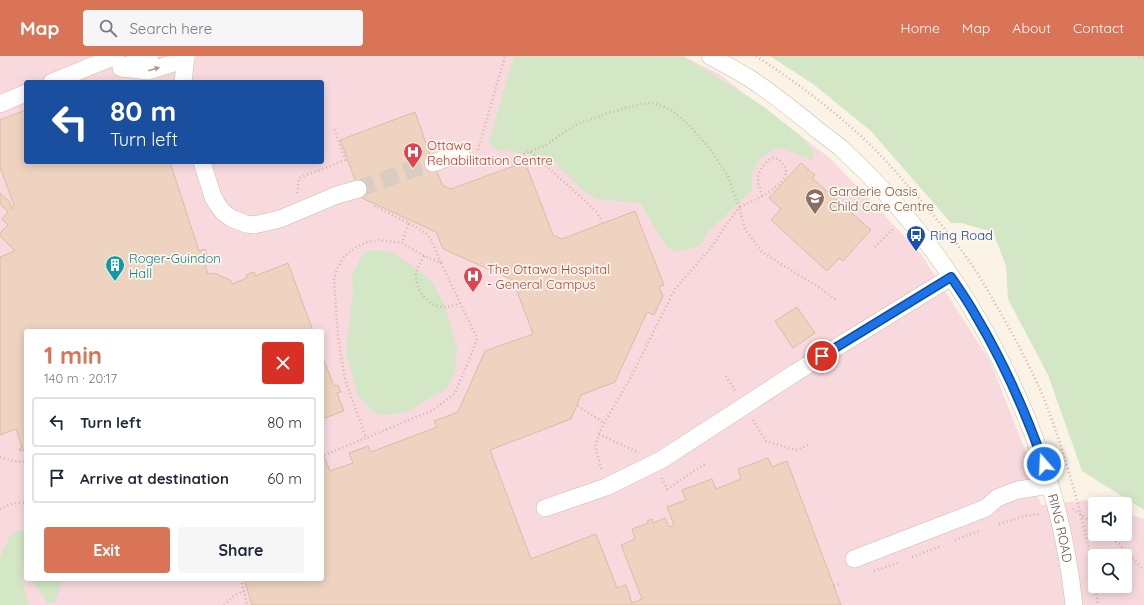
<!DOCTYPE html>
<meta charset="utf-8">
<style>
:root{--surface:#fff;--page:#f6f6f7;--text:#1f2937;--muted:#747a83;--line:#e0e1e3;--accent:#da7456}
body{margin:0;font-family:Quicksand,sans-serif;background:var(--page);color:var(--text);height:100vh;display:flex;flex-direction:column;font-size:15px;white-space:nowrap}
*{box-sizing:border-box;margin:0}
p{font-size:13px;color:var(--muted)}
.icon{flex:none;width:22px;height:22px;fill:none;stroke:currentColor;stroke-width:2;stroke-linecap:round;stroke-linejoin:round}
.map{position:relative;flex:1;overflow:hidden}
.drawer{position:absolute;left:24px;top:273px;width:300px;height:252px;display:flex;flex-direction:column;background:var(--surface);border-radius:4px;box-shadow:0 2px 10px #0003}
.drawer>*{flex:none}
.banner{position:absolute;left:24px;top:24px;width:300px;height:84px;border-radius:4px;box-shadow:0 2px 10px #0003;background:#1a4fa0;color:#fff;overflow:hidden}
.fabs{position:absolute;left:1088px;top:441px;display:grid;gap:8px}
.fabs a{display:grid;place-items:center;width:44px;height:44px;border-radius:4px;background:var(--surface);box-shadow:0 2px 10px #0003;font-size:20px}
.pin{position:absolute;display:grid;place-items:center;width:34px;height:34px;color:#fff;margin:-17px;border:2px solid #fff;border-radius:50%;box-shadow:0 1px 4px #0007}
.me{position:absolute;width:44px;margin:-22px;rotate:341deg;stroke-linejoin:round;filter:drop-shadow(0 0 3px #0008)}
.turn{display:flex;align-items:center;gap:14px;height:84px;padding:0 20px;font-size:18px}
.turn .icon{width:52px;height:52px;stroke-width:2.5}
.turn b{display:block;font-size:28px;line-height:34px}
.round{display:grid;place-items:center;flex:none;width:42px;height:42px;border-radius:4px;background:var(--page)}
.headline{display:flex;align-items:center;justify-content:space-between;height:68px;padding:0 20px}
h1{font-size:24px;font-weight:700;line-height:30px;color:var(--accent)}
.primary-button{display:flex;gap:8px;margin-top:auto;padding:8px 20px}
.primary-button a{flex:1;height:46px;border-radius:4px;background:var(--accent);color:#fff;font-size:16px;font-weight:700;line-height:46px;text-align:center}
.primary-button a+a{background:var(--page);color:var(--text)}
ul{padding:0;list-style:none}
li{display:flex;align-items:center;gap:12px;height:50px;margin:0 8px 6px;padding:0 12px;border:2px solid var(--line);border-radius:4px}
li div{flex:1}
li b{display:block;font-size:15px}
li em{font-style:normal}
header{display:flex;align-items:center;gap:24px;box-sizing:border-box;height:56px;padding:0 20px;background:var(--accent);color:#fff}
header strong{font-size:19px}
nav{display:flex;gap:22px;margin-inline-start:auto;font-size:14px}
.search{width:280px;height:36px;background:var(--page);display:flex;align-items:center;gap:10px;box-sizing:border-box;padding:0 14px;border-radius:4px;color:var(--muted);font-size:15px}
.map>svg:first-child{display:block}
</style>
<header>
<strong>Map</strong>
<div class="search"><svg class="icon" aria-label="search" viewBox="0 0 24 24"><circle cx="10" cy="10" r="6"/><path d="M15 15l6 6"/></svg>Search here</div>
<nav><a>Home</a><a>Map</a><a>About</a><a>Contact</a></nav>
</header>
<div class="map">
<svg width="1144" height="549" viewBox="0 0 1144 549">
<rect width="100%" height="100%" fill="#faf3e6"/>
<!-- medical -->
<path fill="#f8dade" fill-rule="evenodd" d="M0,0H683L719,18L831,103L921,198L990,305L1027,399L1041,449L1088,444L1099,448H1095V478H1125V457L1144,463V549H0ZM26,26H322V106H26ZM26,275H322V523H26ZM1095,500H1125V530H1095Z"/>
<!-- green -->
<g fill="#d3e7c6">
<path d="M514,0H683L764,51L802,81L813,95V104L783,93L775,92L761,102L752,116V134L709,175L700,190L674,196L667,191L640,147L597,143L584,135L550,102L494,93L489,86Z"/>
<path d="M770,0H1144V454L1082,415L1048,319L1008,243L1006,210L993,176L961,167H951L871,75L813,28Z"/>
<path d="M374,194L392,196L429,222L444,247L457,291L455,317L446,333L408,355L390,359L373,357L357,338L346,296L353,236L352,218L364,196Z"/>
<path d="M26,473V505C17,514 26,538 29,549H0V501L9,481L16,476Z"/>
<path d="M31,523H63L55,546L48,548Z"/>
</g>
<!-- building -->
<g fill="#eed3c0" stroke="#dfbaa2">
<path d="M26,54V106H170L199,195L205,193L208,201L203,202L208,218L214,217L230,224L232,228L247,222L246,219L254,216L255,220L288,207L313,275H26V393L20,395L19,393L22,391L16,373L0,379V201L15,195L0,180V177L8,169L2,163L8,156L0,148V137L10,146L11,153L14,149L0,111V64Z"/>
<path d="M415,56L433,107L443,130L451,133L525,106L553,179L562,183L635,155L664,229L659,231L663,240L654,259L647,256L615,326L581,339L571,363L490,394L531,503L596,478L617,532L626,529L632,547L642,543L621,489L635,483L632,473L648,467L647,465L652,463L653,467L665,462L669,471L674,469L667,451L686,444L682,434L712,423L716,433L741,423L738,413L768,402L772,411L787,405L841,549H252L244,523H322V395L330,415L353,407L349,397L368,390L371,396L437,371L434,365L458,356L485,295L533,278L513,224L443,193L436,176L362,142L340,84Z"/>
<path d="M801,107L815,119L812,122L871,174L843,205L839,202L827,215L771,164L781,153L769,142Z"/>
<path d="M797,251L815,277L793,292L775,265Z"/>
<path d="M322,299L334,330L338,329L341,336L337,337L344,355L322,363Z"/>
</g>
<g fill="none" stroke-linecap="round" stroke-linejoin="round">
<!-- minor-tunnel -->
<path stroke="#d8cdc0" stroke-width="17" stroke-dasharray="17 8" stroke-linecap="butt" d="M358,133L413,113L433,107"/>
<defs>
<g id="minor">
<path id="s1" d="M710,0C723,7 736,14 749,22C774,38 797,57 820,76C828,82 837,88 844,95C969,211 1056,379 1074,549"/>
<path d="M123,11L150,0"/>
<path d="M121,12L149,15L186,3"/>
<path d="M52,26L116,0"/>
<path d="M183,26L186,0"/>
<path d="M0,48L26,37"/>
<path d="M202,106L213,141L217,148L223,156L231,162L246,168L254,169L280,163L337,139L358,133"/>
<path d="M433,107L461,97"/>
<path d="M545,452L606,431L661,404L795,317L951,221"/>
<path d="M854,503L986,452L997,442L1018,434L1050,429"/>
</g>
</defs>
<!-- minor casing -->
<use href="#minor" stroke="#cbbbad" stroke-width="18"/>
<!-- path -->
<g stroke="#d2b6a3" stroke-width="2.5" stroke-dasharray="1 3" stroke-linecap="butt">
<path d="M756,0C794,25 831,52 864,83C882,100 899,119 915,138C935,161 955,184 972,209C987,232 1000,256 1013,279C1026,304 1040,330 1049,356C1059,382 1067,409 1075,437C1083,467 1091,497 1095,529"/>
<path d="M1139,0L1144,2"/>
<path d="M478,94L505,0"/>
<path d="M531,96L597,156L602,166"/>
<path d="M475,104L493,110L546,89L575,69L611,56L641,48L654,47L673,55L689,69L710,93L728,120L739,151L710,193L675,233L631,321L603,369L599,378L595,390L602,415"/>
<path d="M297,137L299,122L345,104L334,72"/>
<path d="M762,140C761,134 758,128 758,121C758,116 767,102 774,102C779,102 783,108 786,112C789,130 753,145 739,151L745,173L762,196L820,232L838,245"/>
<path d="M374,150L409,167L402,187"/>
<path d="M409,167L427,178L431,183L441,207"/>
<path d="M875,191L894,172"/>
<path d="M424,200C421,205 418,210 416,217C414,231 427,250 442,251C448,252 454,249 460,247"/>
<path d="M726,320L736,336"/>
<path d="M578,350L604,367"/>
<path d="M753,364L766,385L796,394L811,388"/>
<path d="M599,378L639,397"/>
<path d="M324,399L366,382L345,323L338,281L334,223L337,213L344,201L355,192L367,186L379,184L402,187L424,200L441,207L477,282L470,302L455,337L433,354L366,382"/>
<path d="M0,401L13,405L26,406"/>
<path d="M662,422L667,433L705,408"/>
<path d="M0,453L14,447H26"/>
<path d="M1073,453L1095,469"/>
<path d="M999,468L1025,460L1039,458"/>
<path d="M1106,478L1119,488L1144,514"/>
<path d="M955,484L979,475"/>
<path d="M912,501L941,490"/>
<path d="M874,515L898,507"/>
<path d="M241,523L247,549"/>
<path d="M834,530L840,528"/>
<path d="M1095,530L1098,549"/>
<path d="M224,549L235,539L245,535"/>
</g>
<!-- minor -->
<use href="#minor" stroke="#fff" stroke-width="17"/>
</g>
<!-- one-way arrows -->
<defs><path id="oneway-solid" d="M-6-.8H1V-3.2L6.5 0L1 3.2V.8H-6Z"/></defs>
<use fill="#aa9c94" href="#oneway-solid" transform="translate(154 13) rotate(-16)"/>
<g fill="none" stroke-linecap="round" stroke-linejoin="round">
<defs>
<path id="route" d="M822,300L951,221C960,234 969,247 976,260C1004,307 1026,357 1044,408"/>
</defs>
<!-- route casing -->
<use href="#route" stroke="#114b97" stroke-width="10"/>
<!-- route -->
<use href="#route" stroke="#1a73e8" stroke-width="7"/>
</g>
<!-- icons -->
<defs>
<symbol id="hospital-pin" viewBox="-11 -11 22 30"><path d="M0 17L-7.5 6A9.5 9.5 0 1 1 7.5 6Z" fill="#e0444e" stroke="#fdf7ec"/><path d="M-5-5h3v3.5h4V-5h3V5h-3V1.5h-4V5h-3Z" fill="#fff"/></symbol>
<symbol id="school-pin" viewBox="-11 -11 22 30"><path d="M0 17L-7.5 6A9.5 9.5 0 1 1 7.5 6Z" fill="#8d6e63" stroke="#fdf7ec"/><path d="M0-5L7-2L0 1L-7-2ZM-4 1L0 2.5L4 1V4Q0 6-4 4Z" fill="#fff"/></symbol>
<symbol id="bus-pin" viewBox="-11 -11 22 30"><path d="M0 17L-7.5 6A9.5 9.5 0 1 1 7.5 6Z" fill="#1a4fb4" stroke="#fdf7ec"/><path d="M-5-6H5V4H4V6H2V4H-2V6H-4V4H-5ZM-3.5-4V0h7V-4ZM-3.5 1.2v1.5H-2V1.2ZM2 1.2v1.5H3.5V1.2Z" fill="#fff"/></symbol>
<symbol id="building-pin" viewBox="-11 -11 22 30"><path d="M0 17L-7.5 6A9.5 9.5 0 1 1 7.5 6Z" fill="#0f9aa8" stroke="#fdf7ec"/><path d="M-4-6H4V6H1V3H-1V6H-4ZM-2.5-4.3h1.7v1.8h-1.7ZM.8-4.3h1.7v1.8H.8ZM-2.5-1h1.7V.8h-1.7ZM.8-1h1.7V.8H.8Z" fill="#fff"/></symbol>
</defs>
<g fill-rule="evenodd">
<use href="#hospital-pin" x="402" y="85" width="22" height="30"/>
<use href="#school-pin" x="804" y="131" width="22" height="30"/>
<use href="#bus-pin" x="905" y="168" width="22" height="30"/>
<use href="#building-pin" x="104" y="198" width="22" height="30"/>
<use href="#hospital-pin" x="462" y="209" width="22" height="30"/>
</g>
<g text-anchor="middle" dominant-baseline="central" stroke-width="3.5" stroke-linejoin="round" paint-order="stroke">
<!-- health labels -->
<g font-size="13" fill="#be3a42" stroke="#fdf7ec" text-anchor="start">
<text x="427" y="89">Ottawa<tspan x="427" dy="15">Rehabilitation Centre</tspan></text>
<text x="487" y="213">The Ottawa Hospital<tspan x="487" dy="15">- General Campus</tspan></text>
</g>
<!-- education labels -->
<g font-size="13" fill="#785e54" stroke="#fdf7ec" text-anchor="start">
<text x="829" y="135">Garderie Oasis<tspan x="829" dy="15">Child Care Centre</tspan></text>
</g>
<!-- transit labels -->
<g font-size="13" fill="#164399" stroke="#fdf7ec" text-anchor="start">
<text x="930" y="179">Ring Road</text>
</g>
<!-- culture labels -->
<g font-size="13" fill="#0d838f" stroke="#fdf7ec" text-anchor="start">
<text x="129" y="202">Roger-Guindon<tspan x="129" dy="15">Hall</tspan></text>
</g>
<!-- street labels -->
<g font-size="13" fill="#725a4d" stroke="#fdf7ec">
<text stroke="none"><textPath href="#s1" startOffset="606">RING ROAD</textPath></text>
</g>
</g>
</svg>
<div class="fabs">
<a><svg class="icon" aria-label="sound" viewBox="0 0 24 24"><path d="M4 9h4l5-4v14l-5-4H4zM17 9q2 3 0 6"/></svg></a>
<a><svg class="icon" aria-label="search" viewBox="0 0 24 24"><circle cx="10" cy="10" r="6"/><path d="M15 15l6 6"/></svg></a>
</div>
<div class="pin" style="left:822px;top:300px;background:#d93025"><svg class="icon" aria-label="arrive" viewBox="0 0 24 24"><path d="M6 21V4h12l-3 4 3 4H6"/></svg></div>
<svg class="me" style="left:1044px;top:408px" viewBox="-20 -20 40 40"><circle r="17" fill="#1a73e8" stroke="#fff" stroke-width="3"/><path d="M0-11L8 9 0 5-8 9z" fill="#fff"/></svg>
<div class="banner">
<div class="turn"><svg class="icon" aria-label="left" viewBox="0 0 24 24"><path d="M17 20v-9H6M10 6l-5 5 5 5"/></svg><div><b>80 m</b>Turn left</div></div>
</div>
<section class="drawer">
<div class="headline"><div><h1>1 min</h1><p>140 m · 20:17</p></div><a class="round" style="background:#d93025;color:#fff"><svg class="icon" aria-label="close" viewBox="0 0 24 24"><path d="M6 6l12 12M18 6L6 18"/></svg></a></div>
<ul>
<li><svg class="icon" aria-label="left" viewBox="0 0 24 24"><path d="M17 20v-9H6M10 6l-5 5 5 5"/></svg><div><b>Turn left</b></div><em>80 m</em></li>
<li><svg class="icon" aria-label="arrive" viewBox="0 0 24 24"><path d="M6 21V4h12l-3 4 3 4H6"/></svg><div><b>Arrive at destination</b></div><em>60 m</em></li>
</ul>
<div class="primary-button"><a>Exit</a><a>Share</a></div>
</section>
</div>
